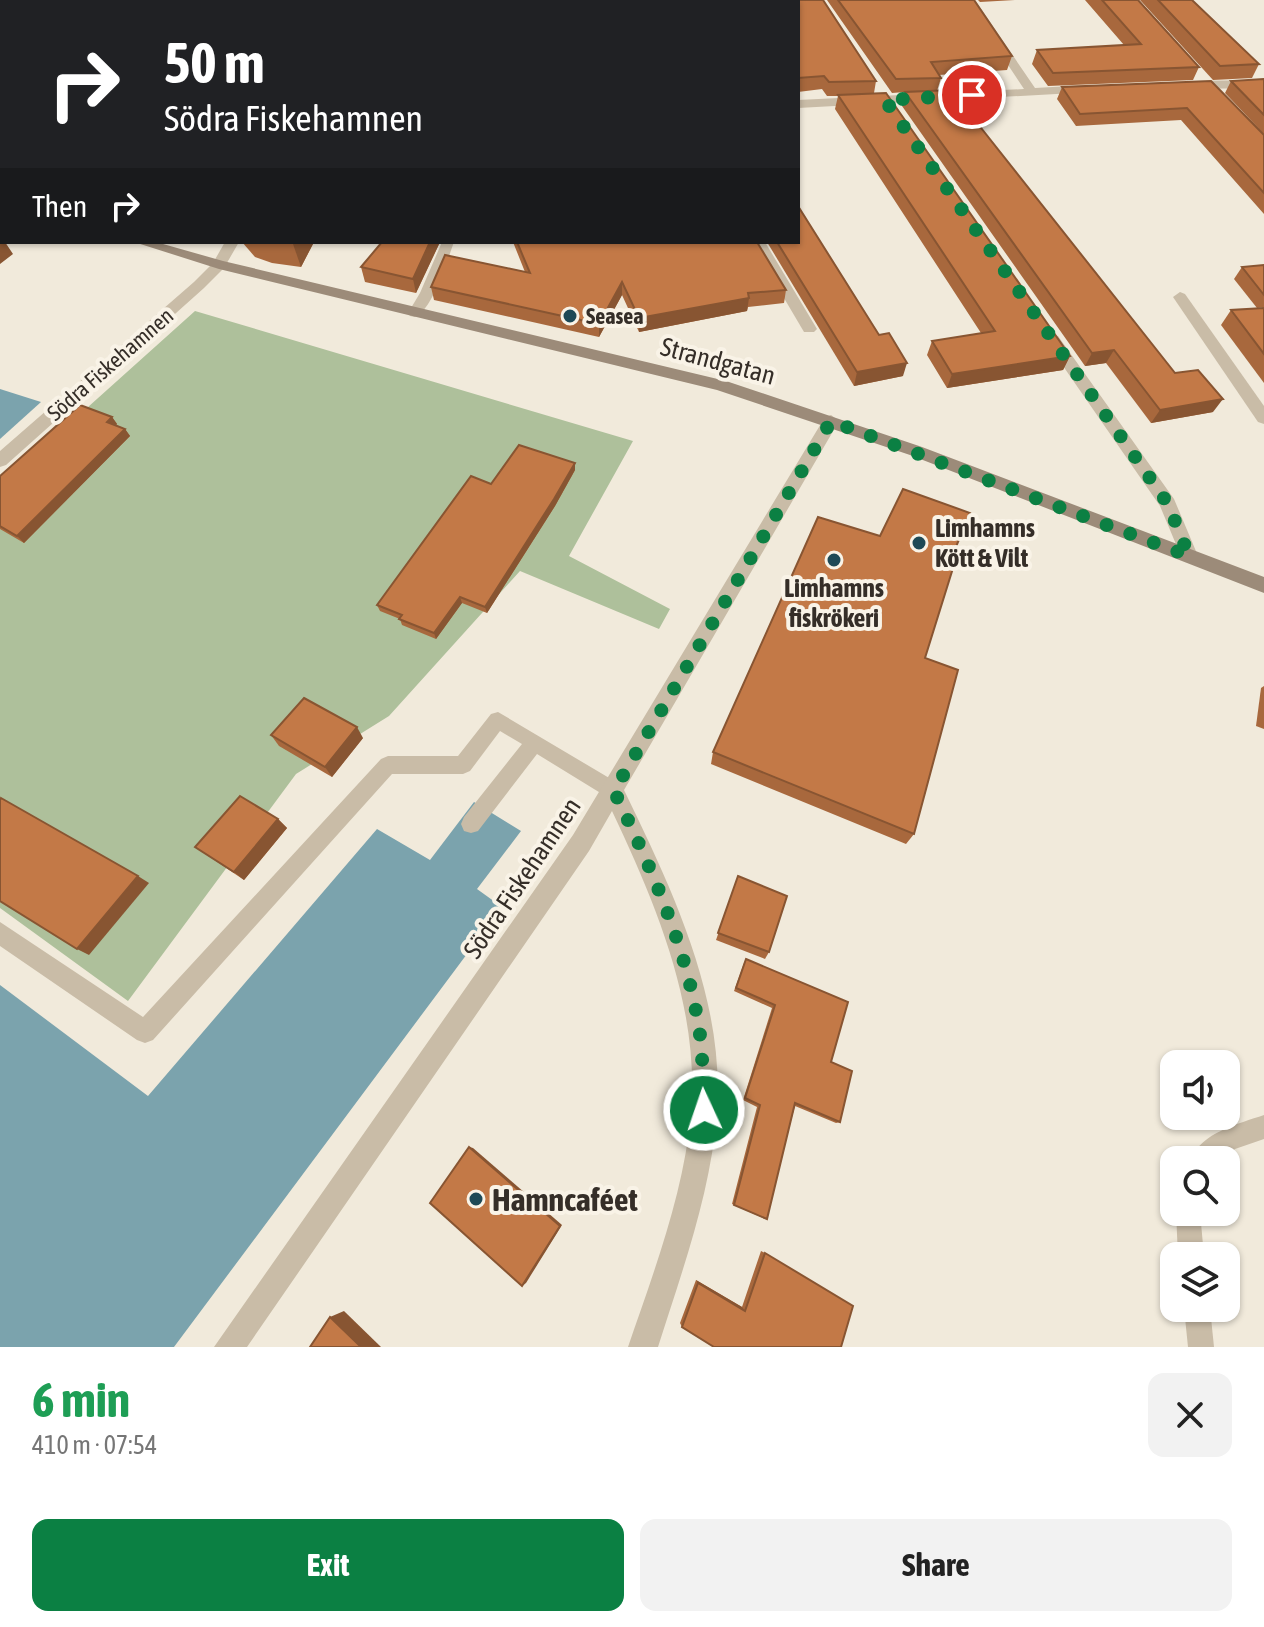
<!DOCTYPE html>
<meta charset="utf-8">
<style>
:root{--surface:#fff;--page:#f2f2f2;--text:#222;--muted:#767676;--accent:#0b8043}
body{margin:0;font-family:"Asap Condensed",sans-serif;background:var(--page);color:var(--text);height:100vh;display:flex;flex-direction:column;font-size:30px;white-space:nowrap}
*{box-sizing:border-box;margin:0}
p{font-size:26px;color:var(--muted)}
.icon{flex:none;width:44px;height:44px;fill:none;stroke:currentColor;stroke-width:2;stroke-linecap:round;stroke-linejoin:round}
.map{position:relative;height:1347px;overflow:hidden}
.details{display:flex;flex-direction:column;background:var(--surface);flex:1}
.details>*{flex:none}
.hud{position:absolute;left:0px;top:0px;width:800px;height:244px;box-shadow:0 2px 6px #0004;background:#202124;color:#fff;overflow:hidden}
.buttons{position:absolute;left:1160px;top:1050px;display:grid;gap:16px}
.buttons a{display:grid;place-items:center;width:80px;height:80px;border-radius:16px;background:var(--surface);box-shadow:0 2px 6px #0004;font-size:40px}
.pin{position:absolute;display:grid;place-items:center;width:68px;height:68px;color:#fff;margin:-34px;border:4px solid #fff;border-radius:50%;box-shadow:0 2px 8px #0007}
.me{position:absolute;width:88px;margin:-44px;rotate:357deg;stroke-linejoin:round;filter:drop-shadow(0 0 6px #0008)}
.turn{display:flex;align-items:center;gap:28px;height:168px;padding:0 32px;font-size:36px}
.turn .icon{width:104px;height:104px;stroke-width:2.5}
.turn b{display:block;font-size:56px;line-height:68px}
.then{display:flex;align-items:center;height:76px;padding:0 32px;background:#0003;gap:16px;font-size:30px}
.round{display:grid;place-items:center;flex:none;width:84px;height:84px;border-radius:16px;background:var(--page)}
.head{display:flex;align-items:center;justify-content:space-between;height:136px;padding:0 32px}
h1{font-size:48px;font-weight:700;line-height:60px;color:#1e9e55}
.button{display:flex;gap:16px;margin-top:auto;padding:16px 32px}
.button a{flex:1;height:92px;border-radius:16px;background:var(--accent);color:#fff;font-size:32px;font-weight:700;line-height:92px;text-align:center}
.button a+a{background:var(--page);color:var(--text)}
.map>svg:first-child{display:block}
</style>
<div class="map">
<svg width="1264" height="1347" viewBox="0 0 1264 1347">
<rect width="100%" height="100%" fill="#f1eadb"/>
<!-- green -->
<path fill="#aec09b" d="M195,311L633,441L569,556L670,609L659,629L520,571L389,716L296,774L128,1001L0,908V486Z"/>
<!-- water -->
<g fill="#7ba3ad">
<path d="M0,389L41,402L0,439Z"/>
<path d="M474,802L521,831L477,889L502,907L174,1347H0V985L148,1096L377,829L430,860Z"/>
</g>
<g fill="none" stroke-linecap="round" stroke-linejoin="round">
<!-- lane -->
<g fill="#c9bca7" fill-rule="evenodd">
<path d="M442,242H454C447,261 433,309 415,317L410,316L408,313L420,293Z"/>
<path d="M498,712L621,785L624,791L621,797L614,800L607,797L537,754L478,831L471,833L464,831L461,824L464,817L522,744L500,731L470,771L463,774H392L153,1040L145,1043L137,1040L0,946V922L143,1017L381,759L388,756H458L491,714Z"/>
<path d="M1264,1115V1139L1235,1149L1221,1160H1190C1202,1132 1238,1124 1264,1115Z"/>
<path d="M1176,1212H1200L1204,1256H1178Z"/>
<path d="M1184,1308H1210L1214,1347H1188Z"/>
</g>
<!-- street -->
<g fill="#c9bca7" fill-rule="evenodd">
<path d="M965,0H975L1035,88L1088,85L1094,89L1092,92L798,108V100L1024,89Z"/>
<path d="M1264,80V88L1188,89L1182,85L1188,81Z"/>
<path d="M225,242H239L224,268L204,288L6,465L0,467V451L194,282L213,263Z"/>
<path d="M751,242H765L817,329L814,332H804Z"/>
<path d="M1180,292L1185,294L1264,406V424L1258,422L1173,297Z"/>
<path d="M1053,335L1058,336L1174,499L1198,556L1195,561H1183L1160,506L1045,340Z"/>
<path d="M831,415L839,421L624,790C672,889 725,999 717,1112C711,1193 682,1271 658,1347H628C654,1271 684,1193 691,1113C700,1008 656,904 612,811L589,851L247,1347H214L573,835L825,417Z"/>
</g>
<!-- secondary -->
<g fill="#9c8b79" fill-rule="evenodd">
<path d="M2,106V114L0,115V107Z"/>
<rect x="0" y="203" width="2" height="8"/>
<path d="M134,242H156L223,261L726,381L922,447L1264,577V593L910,455L717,390L219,269Z"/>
</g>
</g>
<!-- wall -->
<g fill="#a8683d">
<path d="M758,0H823L876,81L874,93L1070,356L1063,370L947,388L927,355L932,341L981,333L835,109L838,96H827L822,89L798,92V2H759Z"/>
<path d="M827,0H974L1012,56L1007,70L939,75L941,78L937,91L1175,373L1213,412L1151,423L1106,363L1085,366L902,106L905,92L892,93Z"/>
<path d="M978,0H1015L980,2Z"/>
<path d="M1085,0H1138L1199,67L1193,80L1048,86L1032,64L1037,50L1124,45Z"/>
<path d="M1140,0H1192L1259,64L1252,78L1213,80Z"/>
<path d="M1264,79V214L1181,120L1076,126L1057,99L1062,87L1211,81L1264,134L1225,93L1231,81Z"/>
<rect x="0" y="137" width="2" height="50"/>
<path d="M242,242H314L301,267L272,263L255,257Z"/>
<path d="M382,242H440L416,293L365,282L361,267Z"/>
<path d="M513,242H757L786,290L784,303L748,307L747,311L639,332L622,295L599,337L434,300L431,287L525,272Z"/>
<path d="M767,242H798L903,376L854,386Z"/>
<path d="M1264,265V307L1257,308L1234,279L1242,267Z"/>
<path d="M1264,308V383L1221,325L1231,310Z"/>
<path d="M112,417L117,424L116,425L125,429L130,436L24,543L0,529V476Z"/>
<path d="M575,470L555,506L487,613L462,603L436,639L402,625L400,619L380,611L377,605L491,484Z"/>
<path d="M948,566L925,658L914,834L906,844L711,764L713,752Z"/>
<path d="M1264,686V729L1256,726L1261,688Z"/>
<path d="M271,735L363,738L332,777L279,746Z"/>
<path d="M278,819L287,828L244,880L195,847Z"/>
<path d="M738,876L769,952L765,959L716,940Z"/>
<path d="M744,963L831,1062L840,1122L836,1123L795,1106L765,1219L732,1204L757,1107L743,1100L772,1008L734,991Z"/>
<path d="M761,1251L765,1253L841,1347L682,1327L680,1323L696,1280L742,1307Z"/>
</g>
<!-- shaded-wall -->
<g fill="#885532">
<path d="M61,0H124L121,2H57Z"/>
<path d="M2,36V79L0,80V37Z"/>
<path d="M1,236L2,242H5L13,254L0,264V238Z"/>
<path d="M294,242H314L301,267L293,244Z"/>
<path d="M430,242H440L416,293L413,279Z"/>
<path d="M622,282V295L599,337V324Z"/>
<path d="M749,298L747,311L639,332V318Z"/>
<path d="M1114,350L1106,363L1085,366L1092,353Z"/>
<path d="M1070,356L1063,370L947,388L952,374Z"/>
<path d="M907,363L903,376L854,386L857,372Z"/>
<path d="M1223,399L1213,412L1151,423L1160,410Z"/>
<path d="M112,417L117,424L112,429L107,422Z"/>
<path d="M125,429L130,436L24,543L17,536Z"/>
<path d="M575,463V470L555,506L487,613L485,607Z"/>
<path d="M460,597L462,603L436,639L434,633Z"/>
<path d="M357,727L363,738L332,777L325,767Z"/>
<path d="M278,819L287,828L244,880L234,872Z"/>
<path d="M138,876L149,883L89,955L77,949Z"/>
<path d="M469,1147L473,1148L562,1225L526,1283L522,1286Z"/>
<path d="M696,1280L742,1307L745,1311L698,1283Z"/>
<path d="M344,1311L381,1347H361L330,1317Z"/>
</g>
<!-- building -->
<g fill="#c37947" stroke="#885532" stroke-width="2">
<path d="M0,0H61L57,2H2V36L0,37Z"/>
<path d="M375,0H398V2H374Z"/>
<path d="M435,0H672L673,2H435Z"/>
<path d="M768,0H823L876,81L829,82L824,76L798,78V2H769Z"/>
<path d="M838,0H974L1012,56L931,62L941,78L896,79Z"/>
<path d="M1102,0H1138L1199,67L1053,73L1037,50L1141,44Z"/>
<path d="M1158,0H1192L1259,64L1220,66Z"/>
<path d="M1264,79V115L1231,81Z"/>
<path d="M1211,81L1264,135V193L1187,108L1080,114L1062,87Z"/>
<path d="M951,90L1175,373L1198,370L1223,399L1160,410L1114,350L1092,353L905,92Z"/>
<path d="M886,93L1070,356L952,374L932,341L995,331L838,95Z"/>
<path d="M0,137H2V168L0,167Z"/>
<path d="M798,206L879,335L889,333L907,363L857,372L777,242H798Z"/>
<path d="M382,242H430L413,279L361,267Z"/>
<path d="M517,242H757L786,290L748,293L749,298L639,318L622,282L599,324L431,287L445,255L530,273Z"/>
<path d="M1264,265V295L1242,267Z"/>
<path d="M1264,308V354L1231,310Z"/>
<path d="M80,405L112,417L107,422L125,429L17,536L0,526V476Z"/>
<path d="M519,445L575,463L554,499L485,607L460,597L434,633L399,619L402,615L377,605L471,476L491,484Z"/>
<path d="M903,489L970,513L948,566L953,568L925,658L958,670L914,834L713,752L818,517L880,536Z"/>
<path d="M304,698L357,727L325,767L271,735Z"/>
<path d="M240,796L278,819L234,872L195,847Z"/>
<path d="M1,798L138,876L77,949L0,901V800Z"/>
<path d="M738,876L787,896L769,952L718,933Z"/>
<path d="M746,959L848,1002L831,1062L852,1071L840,1122L795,1103L767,1219L734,1205L760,1105L745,1098L775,1005L736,988Z"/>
<path d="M469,1147L560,1226L522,1286L430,1203Z"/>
<path d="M765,1253L853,1306L841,1347H714L682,1327L698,1283L745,1311Z"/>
<path d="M330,1317L361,1347H310Z"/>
</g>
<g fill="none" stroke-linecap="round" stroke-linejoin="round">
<!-- route -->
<path stroke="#0b8043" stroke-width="14" stroke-dasharray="0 25.2" d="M704,1110C703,1085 703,1060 700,1035C688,950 651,867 614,791L831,421L1189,556L1168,504L885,100L972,95"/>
</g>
<!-- markers -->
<g fill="#1e4956" stroke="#f9f3e7" stroke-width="3">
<circle cx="570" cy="316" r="8"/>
<circle cx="919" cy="543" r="8"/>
<circle cx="834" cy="560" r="8"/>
<circle cx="476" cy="1199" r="8"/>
</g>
<g text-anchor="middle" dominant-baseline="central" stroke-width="8" stroke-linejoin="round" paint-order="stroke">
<!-- far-poi labels -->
<g font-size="22" font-weight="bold" fill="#352e28" stroke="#f9f3e7" text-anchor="start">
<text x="586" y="316">Seasea</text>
</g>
<!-- far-street labels -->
<g font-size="22" fill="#352e28" stroke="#f9f3e7">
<text transform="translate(110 364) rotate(-41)">Södra Fiskehamnen</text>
</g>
<!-- street labels -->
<g font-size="26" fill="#352e28" stroke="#f9f3e7">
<text transform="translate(718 361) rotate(15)">Strandgatan</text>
<text transform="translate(522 878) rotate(-56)">Södra Fiskehamnen</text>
</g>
<!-- poi labels -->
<g font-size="26" font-weight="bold" fill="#352e28" stroke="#f9f3e7" text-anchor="start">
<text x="935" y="528">Limhamns<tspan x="935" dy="30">Kött &amp; Vilt</tspan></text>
<text x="834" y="588" text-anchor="middle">Limhamns<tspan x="834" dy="30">fiskrökeri</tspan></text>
</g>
<!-- near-poi labels -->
<g font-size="32" font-weight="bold" fill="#352e28" stroke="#f9f3e7" text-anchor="start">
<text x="492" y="1199">Hamncaféet</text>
</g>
</g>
</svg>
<div class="buttons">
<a><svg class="icon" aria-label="sound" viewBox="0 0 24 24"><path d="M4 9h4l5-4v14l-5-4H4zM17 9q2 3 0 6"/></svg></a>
<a><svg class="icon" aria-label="search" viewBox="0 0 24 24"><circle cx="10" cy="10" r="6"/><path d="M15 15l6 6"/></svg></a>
<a><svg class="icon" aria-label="layers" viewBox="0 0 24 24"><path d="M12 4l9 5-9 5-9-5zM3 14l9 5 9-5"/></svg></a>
</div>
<div class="pin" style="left:972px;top:95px;background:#d93025"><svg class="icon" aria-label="arrive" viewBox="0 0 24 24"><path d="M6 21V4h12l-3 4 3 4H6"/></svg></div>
<svg class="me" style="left:704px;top:1110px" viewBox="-20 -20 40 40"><circle r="17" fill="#0b8043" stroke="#fff" stroke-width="3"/><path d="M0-11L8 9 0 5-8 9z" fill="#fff"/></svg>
<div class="hud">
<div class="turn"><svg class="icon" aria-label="right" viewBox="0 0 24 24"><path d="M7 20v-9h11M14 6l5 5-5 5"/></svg><div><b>50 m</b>Södra Fiskehamnen</div></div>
<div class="then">Then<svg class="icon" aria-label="right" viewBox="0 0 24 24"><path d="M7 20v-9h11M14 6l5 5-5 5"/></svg></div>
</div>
</div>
<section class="details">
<div class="head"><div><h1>6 min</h1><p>410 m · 07:54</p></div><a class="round"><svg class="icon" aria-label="close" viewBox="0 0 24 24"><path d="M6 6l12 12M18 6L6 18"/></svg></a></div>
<div class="button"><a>Exit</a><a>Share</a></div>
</section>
